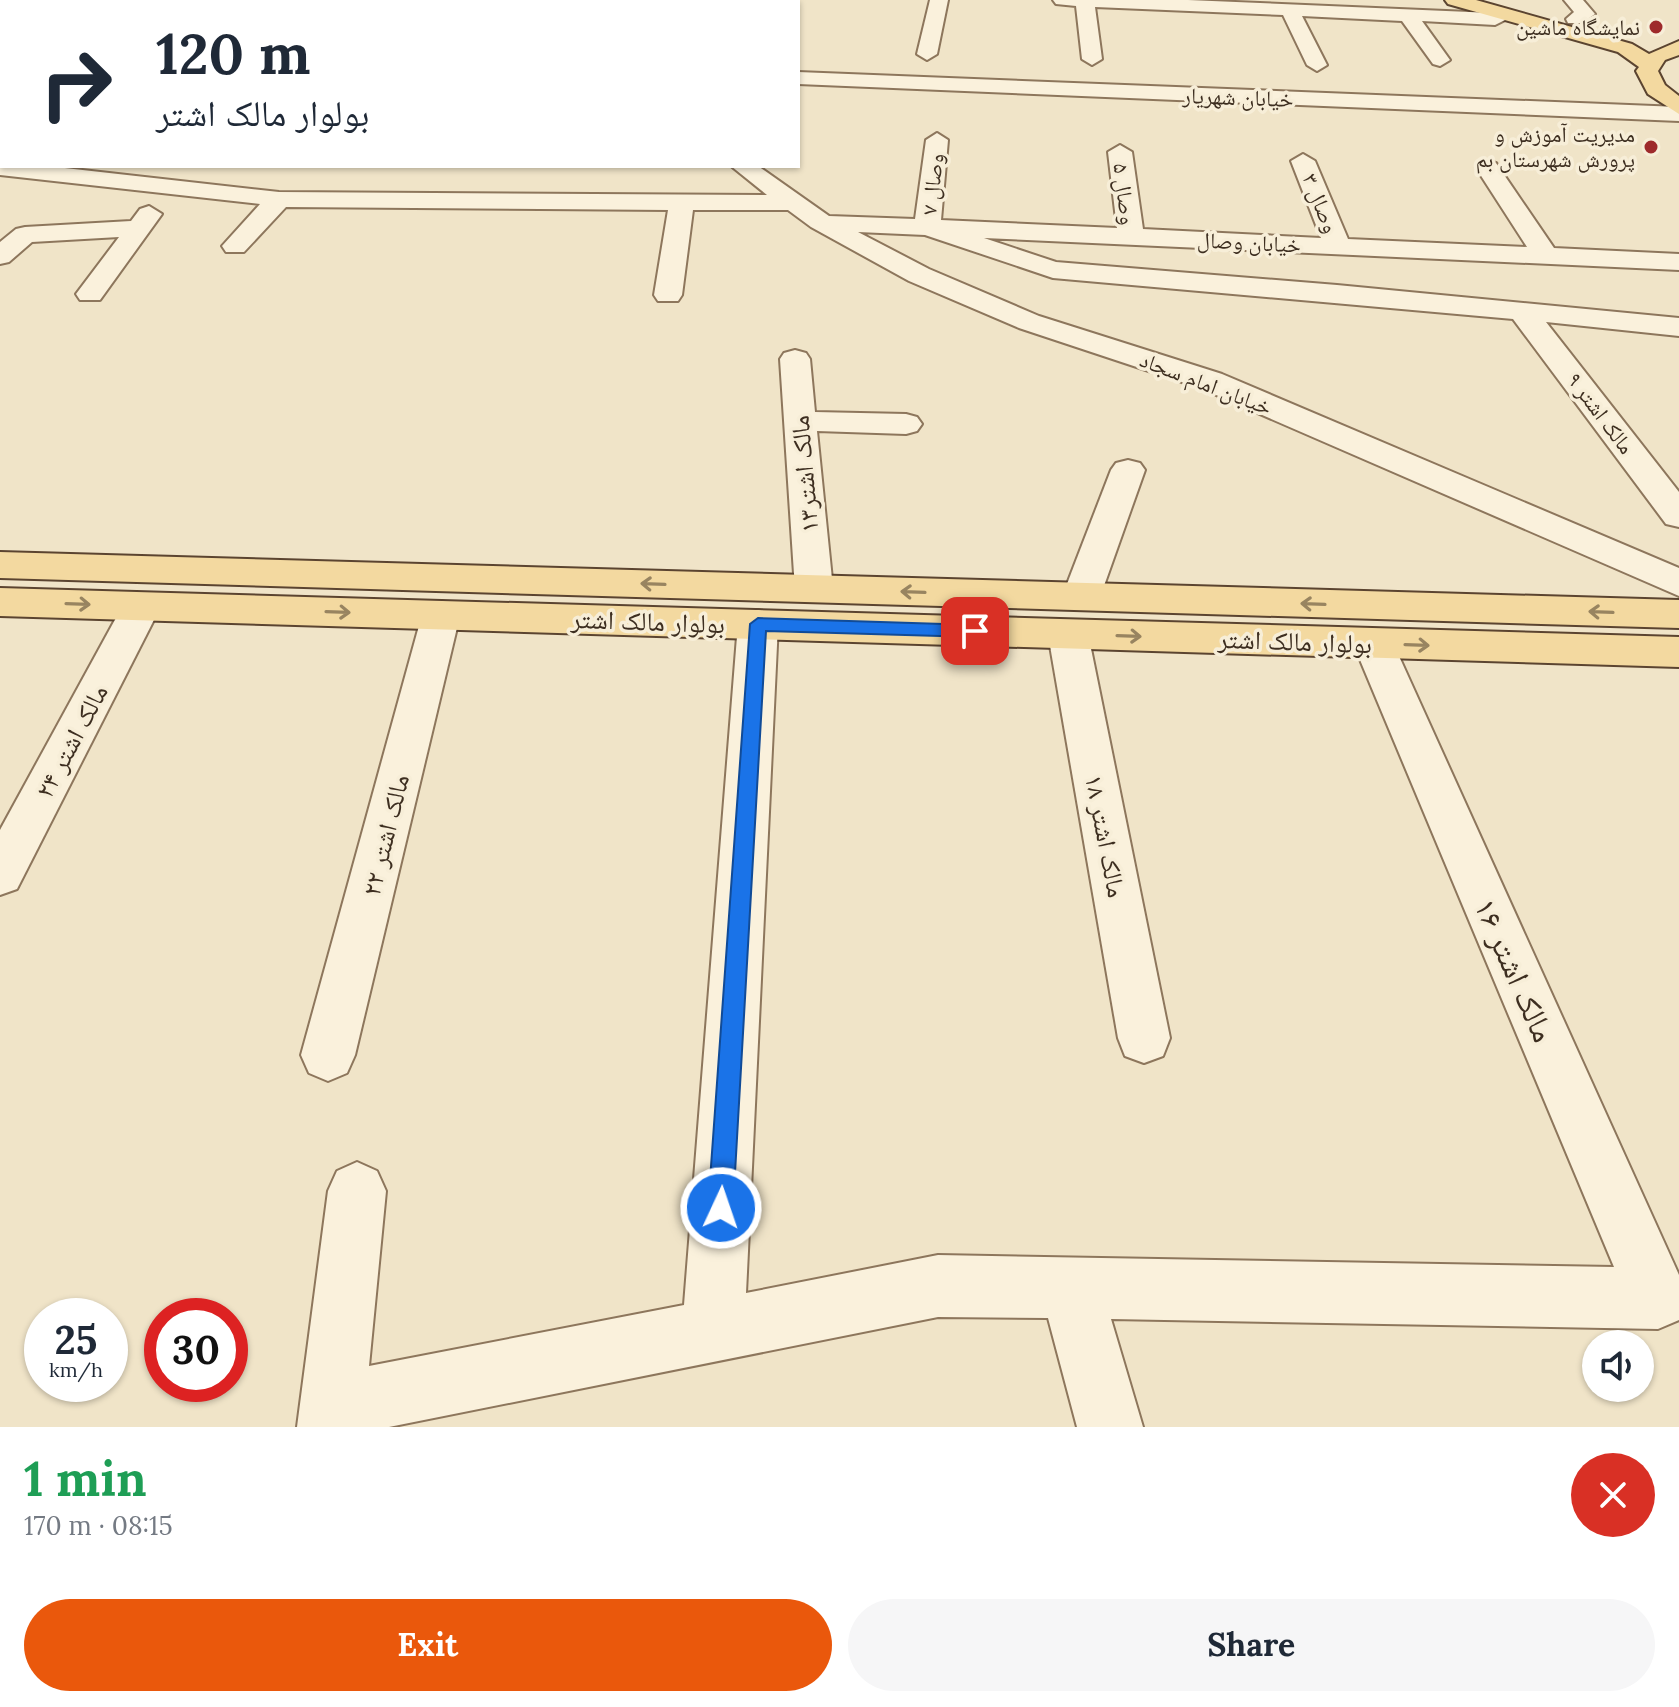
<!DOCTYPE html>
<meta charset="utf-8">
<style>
:root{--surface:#fff;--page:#f6f6f7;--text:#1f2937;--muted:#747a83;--accent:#ea580c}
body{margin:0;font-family:Lora,"Noto Naskh Arabic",serif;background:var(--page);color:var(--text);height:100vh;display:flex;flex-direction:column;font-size:30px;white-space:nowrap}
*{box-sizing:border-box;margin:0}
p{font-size:26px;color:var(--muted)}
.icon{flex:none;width:44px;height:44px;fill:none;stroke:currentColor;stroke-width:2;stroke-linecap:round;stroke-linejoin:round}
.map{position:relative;height:1427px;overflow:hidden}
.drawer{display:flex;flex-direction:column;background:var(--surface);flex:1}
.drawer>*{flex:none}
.guide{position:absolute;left:0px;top:0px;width:800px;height:168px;box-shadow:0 2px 6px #0004;background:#fff;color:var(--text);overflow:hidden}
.buttons{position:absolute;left:1582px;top:1330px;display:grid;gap:16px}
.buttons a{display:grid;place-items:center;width:72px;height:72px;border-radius:50%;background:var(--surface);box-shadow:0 2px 6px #0004;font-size:40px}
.speed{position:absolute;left:24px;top:1298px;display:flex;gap:16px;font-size:40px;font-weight:700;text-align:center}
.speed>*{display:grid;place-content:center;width:104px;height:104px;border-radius:50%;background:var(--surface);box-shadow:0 2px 6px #0004;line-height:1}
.speed small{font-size:20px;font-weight:400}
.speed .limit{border:12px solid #d22;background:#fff;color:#111}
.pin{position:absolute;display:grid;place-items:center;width:68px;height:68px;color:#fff;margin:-34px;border-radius:16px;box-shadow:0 4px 12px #0006}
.me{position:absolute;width:88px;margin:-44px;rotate:3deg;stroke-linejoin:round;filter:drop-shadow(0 0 6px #0008)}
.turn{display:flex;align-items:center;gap:28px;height:168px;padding:0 24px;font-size:36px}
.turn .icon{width:104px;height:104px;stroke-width:2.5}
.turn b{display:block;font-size:56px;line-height:68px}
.round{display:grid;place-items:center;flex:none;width:84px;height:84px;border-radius:42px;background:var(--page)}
.headline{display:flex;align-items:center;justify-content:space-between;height:136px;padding:0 24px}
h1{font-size:48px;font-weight:800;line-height:60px;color:#1e9e55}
.action{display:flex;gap:16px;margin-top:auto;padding:16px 24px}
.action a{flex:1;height:92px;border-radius:48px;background:var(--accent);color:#fff;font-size:32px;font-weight:800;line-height:92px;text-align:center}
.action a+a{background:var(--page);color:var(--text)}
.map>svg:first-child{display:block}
</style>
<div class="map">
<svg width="1679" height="1427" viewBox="0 0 1679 1427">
<rect width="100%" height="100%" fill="#f0e4c8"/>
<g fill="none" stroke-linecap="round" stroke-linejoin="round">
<defs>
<g id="minor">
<path d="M229,0H248L228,2Z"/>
<path d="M289,0H307L308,2H290Z"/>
<path d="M347,0H367L346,2Z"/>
<path d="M478,0H497L477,2Z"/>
<path d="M630,0H649L629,2Z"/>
<path d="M930,0H948L937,54L927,60L917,54Z"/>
<path d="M1053,0H1188L1493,13L1506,9L1515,15L1495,25L1422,21L1450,60L1440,66L1433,64L1402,21L1302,16L1327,65L1317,71L1307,65L1283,15L1095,7L1102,59L1092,65L1082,59L1076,6L1056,4Z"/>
<path d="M1564,0H1583L1595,14L1582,23H1568L1566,19L1574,12Z"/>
<path d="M798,72L1679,107V121L798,84Z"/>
<path d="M937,133L948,140L941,220L1117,228L1108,152L1120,145L1132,152L1143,229L1321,238L1291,161L1303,154L1315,161L1348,239L1527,247L1476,168L1488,161L1496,163L1554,248L1679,254V270L984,238L1056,262L1337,285L1679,318V336L1546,322L1679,492V527L1666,524L1513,319L1053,278L925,235L858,232L929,269L1039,316L1222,374L1679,568V596L1200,388L1019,328L909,281L811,227L788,210H693L682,295L678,301H658L654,295L668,210L286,207L244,252H226L222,246L260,204L0,175V161L2,166H47L279,192L767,195L731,166H758L829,216L915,219L926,140Z"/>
<path d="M149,206L162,214L100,300H80L76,294L119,237L32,242L9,262L0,264V242L16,229L25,227L131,221L140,209Z"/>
<path d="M795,350L806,353L810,359L815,412L906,414L917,417L922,424L917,431L906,434L817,431L833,589L827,598L814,602L801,598L795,589L780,359L784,353Z"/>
<path d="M1128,460L1140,463L1145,470L1100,597L1094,606L1081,610L1068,606L1062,597L1111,470L1116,463Z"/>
<path d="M142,593L156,596L161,606L17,889L0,895V830L128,596Z"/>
<path d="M441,601L455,605L460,615L355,1055L347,1073L328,1081L309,1073L301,1055L422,615L427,605Z"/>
<path d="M758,610L772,614L778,624L746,1293L938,1255L1614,1267L1353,643L1359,633L1373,629L1387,633L1393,643L1679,1275V1320L1658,1329L1111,1319L1143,1427H1077L1048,1318L938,1317L389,1427H297L328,1191L337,1171L357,1162L377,1171L386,1191L369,1366L684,1305L738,624L744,614Z"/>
<path d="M1068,620L1082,624L1088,634L1170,1038L1163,1056L1144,1063L1125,1056L1118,1038L1048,634L1054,624Z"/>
</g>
<g id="major">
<path d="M1445,0H1476L1632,44L1649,54L1679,41V55L1665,60L1658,71L1665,85L1679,96V114L1648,94L1636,71L1639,67L1618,52L1448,4Z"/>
<path d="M0,552L1679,600V628L0,578Z"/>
<path d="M0,588L1679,637V667L0,616Z"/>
</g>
</defs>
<!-- minor casing -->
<use href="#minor" stroke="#8d765c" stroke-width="4"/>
<!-- major casing -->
<use href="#major" stroke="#5b4430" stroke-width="4"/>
<!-- minor -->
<use href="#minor" fill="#faf1dc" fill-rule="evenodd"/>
<!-- major -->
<use href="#major" fill="#f3d9a0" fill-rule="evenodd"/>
</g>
<!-- one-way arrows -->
<defs><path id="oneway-shaft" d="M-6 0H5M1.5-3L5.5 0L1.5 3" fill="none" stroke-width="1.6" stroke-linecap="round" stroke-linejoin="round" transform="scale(2)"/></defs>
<g stroke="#988460">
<use href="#oneway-shaft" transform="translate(653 584) rotate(-178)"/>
<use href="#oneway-shaft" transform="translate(913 592) rotate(-178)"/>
<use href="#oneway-shaft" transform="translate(78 604) rotate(2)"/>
<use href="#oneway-shaft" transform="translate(1313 604) rotate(-178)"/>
<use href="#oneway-shaft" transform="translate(338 612) rotate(2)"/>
<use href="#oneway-shaft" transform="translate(1601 612) rotate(-178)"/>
<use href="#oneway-shaft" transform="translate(1129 636) rotate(2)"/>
<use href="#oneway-shaft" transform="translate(1417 645) rotate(2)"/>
</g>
<!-- route -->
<path fill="#1a73e8" stroke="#114b97" stroke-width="2" d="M758,618L975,625L984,631L975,637L766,631L733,1208L730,1217L721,1221L712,1217L708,1208L750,624Z"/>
<!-- markers -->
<g fill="#9e2a2b" stroke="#f7eed8" stroke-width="3">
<circle cx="1656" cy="27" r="8"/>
<circle cx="1651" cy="147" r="8"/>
</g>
<g text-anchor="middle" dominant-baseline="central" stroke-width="7" stroke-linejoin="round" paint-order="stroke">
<!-- far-poi labels -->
<g font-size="22" fill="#3d2e20" stroke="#f7eed8" text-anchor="end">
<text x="1640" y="27">نمایشگاه ماشین</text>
<text x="1635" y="134">مدیریت آموزش و<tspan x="1635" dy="25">پرورش شهرستان بم</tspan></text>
</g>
<!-- far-street labels -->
<g font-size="22" fill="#3d2e20" stroke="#f7eed8">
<text transform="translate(1238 97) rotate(2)">خیابان شهریار</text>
<text transform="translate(932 184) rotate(-83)">وصال ۷</text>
<text transform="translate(1125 194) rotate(83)">وصال ۵</text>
<text transform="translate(1321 203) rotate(68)">وصال ۳</text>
<text transform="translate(1249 242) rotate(3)">خیابان وصال</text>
<text transform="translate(1206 383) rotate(21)">خیابان امام سجاد</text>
<text transform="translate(1601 413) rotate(53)">مالک اشتر ۹</text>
</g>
<!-- street labels -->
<g font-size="26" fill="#3d2e20" stroke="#f7eed8">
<text transform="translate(804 474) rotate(-95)">مالک اشتر۱۳</text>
<text transform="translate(648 621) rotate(2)">بولوار مالک اشتر</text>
<text transform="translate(1295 641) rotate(2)">بولوار مالک اشتر</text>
<text transform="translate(71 741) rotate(-62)">مالک اشتر ۲۴</text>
<text transform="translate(385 835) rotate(-76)">مالک اشتر ۲۲</text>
<text transform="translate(1106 836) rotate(79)">مالک اشتر ۱۸</text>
</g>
<!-- near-street labels -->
<g font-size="32" fill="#3d2e20" stroke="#f7eed8">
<text transform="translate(1515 970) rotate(66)">مالک اشتر ۱۶</text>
</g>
</g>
</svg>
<div class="buttons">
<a><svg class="icon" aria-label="sound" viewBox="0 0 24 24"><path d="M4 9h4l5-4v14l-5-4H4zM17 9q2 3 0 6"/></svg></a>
</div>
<div class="speed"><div>25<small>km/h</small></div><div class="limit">30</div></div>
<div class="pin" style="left:975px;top:631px;background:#d93025"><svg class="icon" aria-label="arrive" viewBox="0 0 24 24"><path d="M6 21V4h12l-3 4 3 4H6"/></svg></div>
<svg class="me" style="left:721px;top:1208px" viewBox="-20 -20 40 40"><circle r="17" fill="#1a73e8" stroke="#fff" stroke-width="3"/><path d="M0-11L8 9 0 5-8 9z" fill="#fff"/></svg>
<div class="guide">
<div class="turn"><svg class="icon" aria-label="right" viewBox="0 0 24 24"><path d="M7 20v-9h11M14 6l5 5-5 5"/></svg><div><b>120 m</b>بولوار مالک اشتر</div></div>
</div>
</div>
<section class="drawer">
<div class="headline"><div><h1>1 min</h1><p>170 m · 08:15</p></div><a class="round" style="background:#d93025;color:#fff"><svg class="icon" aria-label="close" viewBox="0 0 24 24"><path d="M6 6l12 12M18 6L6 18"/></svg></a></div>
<div class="action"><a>Exit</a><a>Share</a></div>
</section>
